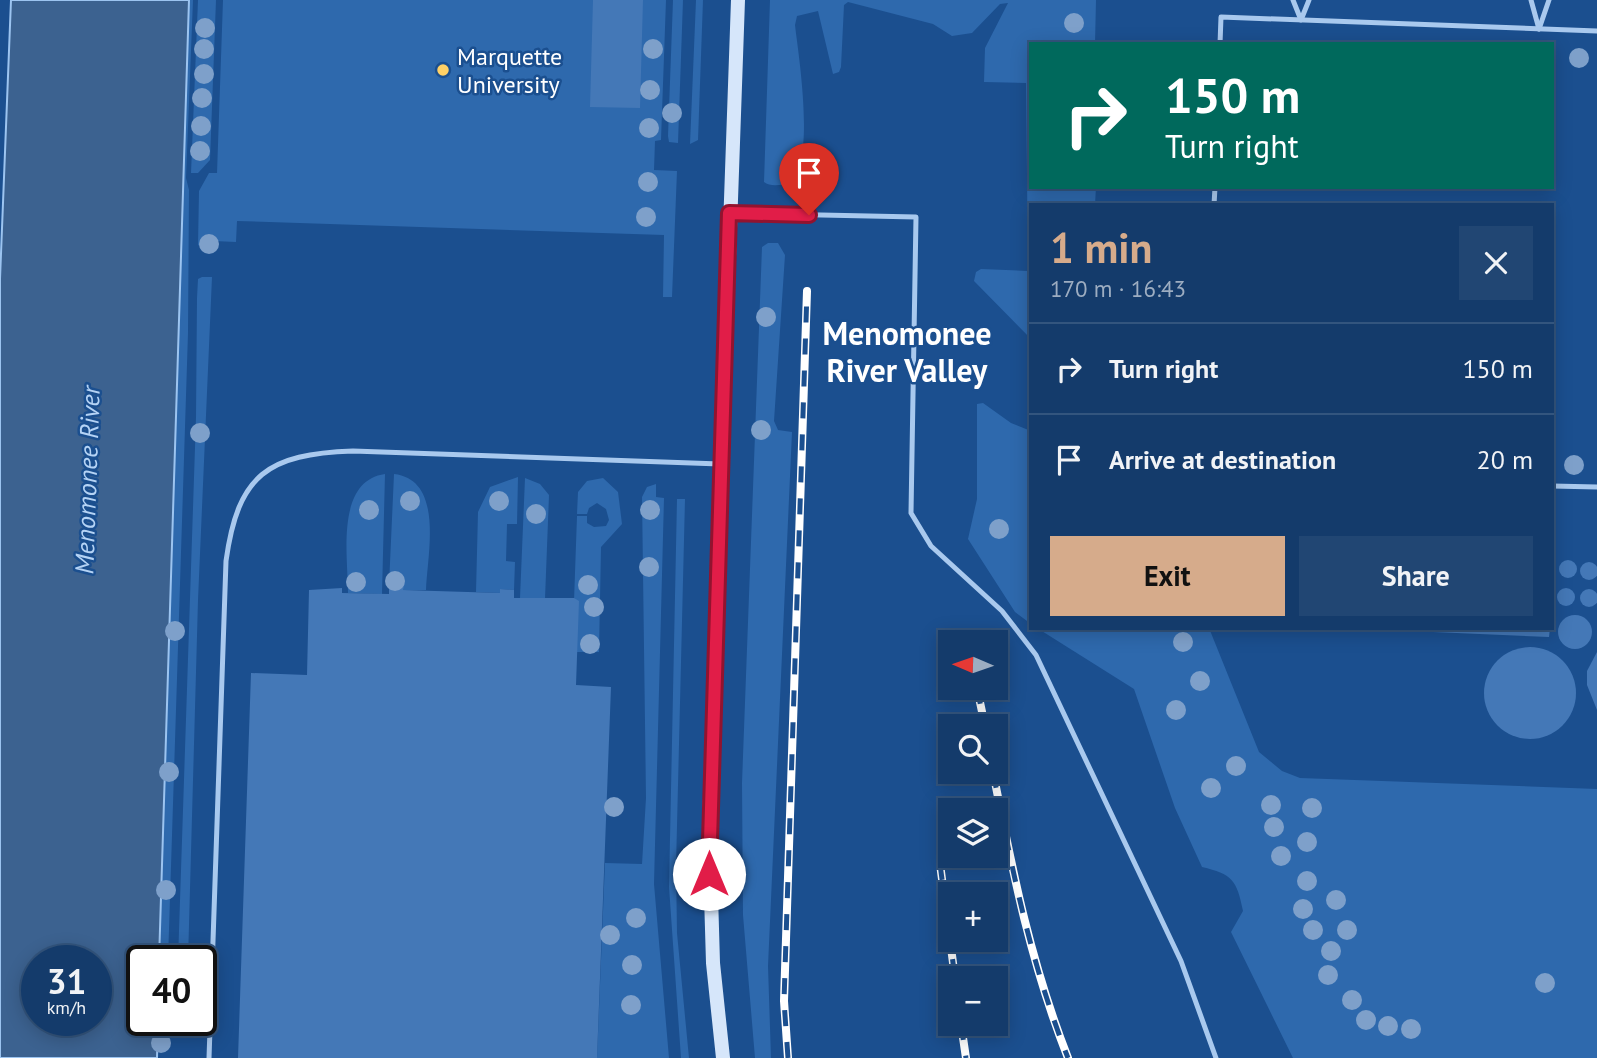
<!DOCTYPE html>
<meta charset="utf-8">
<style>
:root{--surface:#143b6b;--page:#214673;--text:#f1f3f6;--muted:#9dadc1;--line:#33557e;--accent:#d6ab8b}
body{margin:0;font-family:"PT Sans",sans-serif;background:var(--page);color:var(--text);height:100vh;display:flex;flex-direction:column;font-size:26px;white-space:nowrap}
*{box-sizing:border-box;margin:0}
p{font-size:23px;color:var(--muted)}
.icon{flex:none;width:38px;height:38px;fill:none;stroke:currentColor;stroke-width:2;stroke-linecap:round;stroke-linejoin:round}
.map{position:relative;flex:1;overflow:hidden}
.side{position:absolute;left:1029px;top:203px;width:525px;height:427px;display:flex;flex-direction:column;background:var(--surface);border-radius:0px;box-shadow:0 4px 18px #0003,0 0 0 2px var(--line)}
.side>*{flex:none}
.hud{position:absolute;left:1029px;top:42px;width:525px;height:147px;border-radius:0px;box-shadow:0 4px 18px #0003,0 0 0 2px var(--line);background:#00695c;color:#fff;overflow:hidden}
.needle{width:46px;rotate:272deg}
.controls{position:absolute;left:938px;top:630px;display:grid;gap:14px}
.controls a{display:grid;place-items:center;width:70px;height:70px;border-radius:0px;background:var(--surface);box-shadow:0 4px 18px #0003,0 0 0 2px var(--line);font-size:35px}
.speed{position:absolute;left:21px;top:945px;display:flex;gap:14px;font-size:35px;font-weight:700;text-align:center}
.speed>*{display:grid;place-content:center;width:91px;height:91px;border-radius:50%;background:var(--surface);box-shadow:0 4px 18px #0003,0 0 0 2px var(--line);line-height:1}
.speed small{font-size:18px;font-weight:400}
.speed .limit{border:4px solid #111;border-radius:10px;background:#fff;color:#111}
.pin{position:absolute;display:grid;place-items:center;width:60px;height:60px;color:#fff;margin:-72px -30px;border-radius:50% 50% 50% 0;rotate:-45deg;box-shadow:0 0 7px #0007}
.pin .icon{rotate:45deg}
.me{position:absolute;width:77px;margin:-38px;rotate:0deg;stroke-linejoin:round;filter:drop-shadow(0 0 5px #0008)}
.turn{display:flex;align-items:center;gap:24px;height:147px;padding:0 21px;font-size:32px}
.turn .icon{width:91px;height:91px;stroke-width:2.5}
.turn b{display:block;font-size:49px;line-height:60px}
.round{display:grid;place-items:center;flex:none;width:74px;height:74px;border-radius:0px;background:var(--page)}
.head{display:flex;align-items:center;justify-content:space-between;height:119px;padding:0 21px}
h1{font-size:42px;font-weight:800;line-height:52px;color:var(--accent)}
.action{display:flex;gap:14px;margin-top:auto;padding:14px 21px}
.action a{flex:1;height:80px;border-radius:0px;background:var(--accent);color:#111;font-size:28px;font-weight:800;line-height:80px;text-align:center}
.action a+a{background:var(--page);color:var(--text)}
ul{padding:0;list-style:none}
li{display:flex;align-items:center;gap:21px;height:91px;padding:0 21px;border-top:2px solid var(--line)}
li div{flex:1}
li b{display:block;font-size:26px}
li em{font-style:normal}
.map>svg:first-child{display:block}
</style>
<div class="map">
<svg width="1597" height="1058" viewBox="0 0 1597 1058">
<rect width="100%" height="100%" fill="#1b4f8f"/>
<!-- green -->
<g fill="#2e69ad">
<path d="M189,0H193L186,178L189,190L188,333L168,961H159Z"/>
<path d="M198,0H216L210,160L198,173H191Z"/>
<path d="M223,0H666L661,140L655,141L654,170L677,171L672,297H663L664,235L237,221L236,242L214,241L213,253L198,245L199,191L209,173H217Z"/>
<path d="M673,0H683L678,143L669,142L668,136Z"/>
<path d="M696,0H703L698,140L690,144Z"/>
<path d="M770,0H1096L1095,44H1031V187H1096L1095,205H1031V339L974,281L976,272L981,269L1028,271L1026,83L984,82L985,48L1008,3L1000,4L972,33L952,36L933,24L848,2L844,5L841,67L839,72L833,74L818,11L797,16L795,25C798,53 819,177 784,184C777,186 769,186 764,182Z"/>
<path d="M768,243H778L785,255L774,421L778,430L792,432L768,966L771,1058H755L743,915L742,783L762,247Z"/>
<path d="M202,277H212L198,600L188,961H178L196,417L197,298L198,279Z"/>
<path d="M983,403L1011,423L1031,431V624L1015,612L968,539L977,499V404Z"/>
<path d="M385,474L382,594L348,593C348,557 335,481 385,474Z"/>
<path d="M394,474C445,480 427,556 426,590H403V585H389Z"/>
<path d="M518,477L517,524H507L506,561L515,562L514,590L500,589V593L476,592L478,512L490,487Z"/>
<path d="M525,478L540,484L549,495L545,599L520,598Z"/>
<path d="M603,478L618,492L622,524L601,547L599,652H577L574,601L577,516H587V523L594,527L606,526L609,520L606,509L597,503L589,508L587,514H577L578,492L587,481Z"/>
<path d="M656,484V497L664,498L654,884L669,1058H597L605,863L642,864L646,798L642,497L647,487Z"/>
<path d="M677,499H685L676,867L677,933L689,1058H681L669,887Z"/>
<path d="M1037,628H1209L1259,752L1282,771L1300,778L1597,789V1058H1293L1231,932L1243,911C1237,880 1232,874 1202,867L1175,808L1134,689Z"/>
</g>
<!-- water -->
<path fill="#3c6290" stroke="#9cc4f0" stroke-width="2" fill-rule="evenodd" d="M11,0H189L159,961H142V1020H158L157,1058H0V279ZM37,961H96V1020H37Z"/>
<!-- building -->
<g fill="#4478b7">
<path d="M593,0H643L640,108L590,107Z"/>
<circle cx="1568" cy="569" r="9"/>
<circle cx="1589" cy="571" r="9"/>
<path d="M389,585H404L403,590L500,593V589L514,590V598H574L579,601L576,685L611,687L597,1058H238L251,673L307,675L309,590L342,588V593L389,594Z"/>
<circle cx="1566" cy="597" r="9"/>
<circle cx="1589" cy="598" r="9"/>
<circle cx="1575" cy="632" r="17"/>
<path d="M1340,628H1550L1549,637Z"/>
<circle cx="1530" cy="693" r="46"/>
<path d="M1597,652V710L1587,685V671Z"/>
</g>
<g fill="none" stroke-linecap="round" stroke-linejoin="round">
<!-- lane -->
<g stroke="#a9c9ee" stroke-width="5">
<path d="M1293,0L1301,20L1309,0"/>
<path d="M1531,0L1539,29"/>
<path d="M1539,29L1549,0"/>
<path d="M1220,44L1221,17L1597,31"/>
<path d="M1214,205L1215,187"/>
<path d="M733,213L916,217L911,513L931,546L1002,611L1036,655L1181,961L1216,1058"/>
<path d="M1552,486L1597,487"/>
<path d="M209,1058L226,561C238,474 268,454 353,451L720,464"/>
</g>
<!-- secondary -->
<path stroke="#d6e6fa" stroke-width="14" d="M723,1058L713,963L709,827L738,0"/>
<defs>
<g id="rail">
<path d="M977,688L985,726"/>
<path d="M993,772C1013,873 1030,961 1068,1058"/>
<path d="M940,864L955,978"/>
<path d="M961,1024L966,1058"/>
<path d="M788,1058L784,1001L807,291"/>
</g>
</defs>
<!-- rail casing -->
<use href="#rail" stroke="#fff" stroke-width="8"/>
<!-- rail -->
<use href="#rail" stroke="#1b4f8f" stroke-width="5" stroke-dasharray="16" stroke-linecap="butt"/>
</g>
<!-- trees -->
<g fill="#7ea0ca">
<circle cx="1074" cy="23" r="10"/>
<circle cx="205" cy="28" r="10"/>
<circle cx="204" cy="49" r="10"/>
<circle cx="653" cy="49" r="10"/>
<circle cx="1579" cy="58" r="10"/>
<circle cx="204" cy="74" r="10"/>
<circle cx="650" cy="90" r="10"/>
<circle cx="202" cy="98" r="10"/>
<circle cx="672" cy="113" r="10"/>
<circle cx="201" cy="126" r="10"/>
<circle cx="649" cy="128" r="10"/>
<circle cx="200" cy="151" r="10"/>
<circle cx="648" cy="182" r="10"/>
<circle cx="646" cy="217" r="10"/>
<circle cx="209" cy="244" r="10"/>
<circle cx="766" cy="317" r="10"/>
<circle cx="761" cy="430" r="10"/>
<circle cx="200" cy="433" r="10"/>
<circle cx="1574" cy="465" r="10"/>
<circle cx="410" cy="501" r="10"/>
<circle cx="499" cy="501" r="10"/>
<circle cx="369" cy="510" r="10"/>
<circle cx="650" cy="510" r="10"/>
<circle cx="536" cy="514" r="10"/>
<circle cx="999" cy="529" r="10"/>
<circle cx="649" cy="567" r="10"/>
<circle cx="395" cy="581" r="10"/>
<circle cx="356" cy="582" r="10"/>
<circle cx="588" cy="585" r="10"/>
<circle cx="594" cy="607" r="10"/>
<circle cx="175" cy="631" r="10"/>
<circle cx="1183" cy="642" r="10"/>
<circle cx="590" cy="644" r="10"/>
<circle cx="1200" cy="681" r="10"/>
<circle cx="1176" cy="710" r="10"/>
<circle cx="1236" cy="766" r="10"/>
<circle cx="169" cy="772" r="10"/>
<circle cx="1211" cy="788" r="10"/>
<circle cx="1271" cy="805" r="10"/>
<circle cx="614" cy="807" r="10"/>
<circle cx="1312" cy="808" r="10"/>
<circle cx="1274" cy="827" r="10"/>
<circle cx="1307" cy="842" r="10"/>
<circle cx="1281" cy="856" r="10"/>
<circle cx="1307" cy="881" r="10"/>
<circle cx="166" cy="890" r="10"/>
<circle cx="1336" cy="900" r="10"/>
<circle cx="1303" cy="909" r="10"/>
<circle cx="636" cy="918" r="10"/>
<circle cx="1313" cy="930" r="10"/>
<circle cx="1347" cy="930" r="10"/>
<circle cx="610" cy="935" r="10"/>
<circle cx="1331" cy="951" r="10"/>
<circle cx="632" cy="965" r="10"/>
<circle cx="1328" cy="975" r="10"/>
<circle cx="1545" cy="983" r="10"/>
<circle cx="1352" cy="1000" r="10"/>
<circle cx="631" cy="1005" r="10"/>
<circle cx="1366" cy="1020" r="10"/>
<circle cx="1388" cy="1026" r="10"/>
<circle cx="1411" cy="1029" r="10"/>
<circle cx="161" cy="1043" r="10"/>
</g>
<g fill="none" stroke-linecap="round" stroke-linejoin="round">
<defs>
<path id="route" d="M709,874L729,213L809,215"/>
</defs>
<!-- route casing -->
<use href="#route" stroke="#92132f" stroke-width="18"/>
<!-- route -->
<use href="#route" stroke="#e11d48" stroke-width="12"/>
</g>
<!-- markers -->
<circle fill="#ffd166" stroke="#1b4f8f" stroke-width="2.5" cx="443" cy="70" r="7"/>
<g text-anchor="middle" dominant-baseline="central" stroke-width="5" stroke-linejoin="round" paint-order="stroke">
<!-- poi labels -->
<g font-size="24" fill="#fff" stroke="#1b4f8f" text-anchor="start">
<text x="457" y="56">Marquette<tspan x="457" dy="28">University</tspan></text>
</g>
<!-- water labels -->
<g font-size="26" font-style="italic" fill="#b5d3f5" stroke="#1b4f8f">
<text transform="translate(87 480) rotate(-88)">Menomonee River</text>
</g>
<!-- district labels -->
<g font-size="32" font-weight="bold" fill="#fff" stroke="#1b4f8f">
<text x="907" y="333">Menomonee<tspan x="907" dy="37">River Valley</tspan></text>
</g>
</g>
</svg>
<div class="controls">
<a><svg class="needle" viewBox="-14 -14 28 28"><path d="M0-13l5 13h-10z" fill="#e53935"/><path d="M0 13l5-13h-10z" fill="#9dadc1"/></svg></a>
<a><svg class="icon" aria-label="search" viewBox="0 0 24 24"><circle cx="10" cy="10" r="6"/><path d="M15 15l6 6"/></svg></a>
<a><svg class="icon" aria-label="layers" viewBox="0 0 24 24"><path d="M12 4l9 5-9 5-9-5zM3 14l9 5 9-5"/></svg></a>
<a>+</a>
<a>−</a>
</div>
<div class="speed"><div>31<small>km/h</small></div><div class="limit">40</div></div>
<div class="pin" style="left:809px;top:215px;background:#d93025"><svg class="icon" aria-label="arrive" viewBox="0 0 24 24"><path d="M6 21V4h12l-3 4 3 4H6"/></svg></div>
<svg class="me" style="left:709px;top:874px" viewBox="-20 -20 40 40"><circle r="19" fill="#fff"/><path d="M0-13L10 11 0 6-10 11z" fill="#e11d48"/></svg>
<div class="hud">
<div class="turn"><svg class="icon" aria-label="right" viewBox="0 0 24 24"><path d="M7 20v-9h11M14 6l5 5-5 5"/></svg><div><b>150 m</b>Turn right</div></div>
</div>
<section class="side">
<div class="head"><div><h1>1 min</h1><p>170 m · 16:43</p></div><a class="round"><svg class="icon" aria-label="close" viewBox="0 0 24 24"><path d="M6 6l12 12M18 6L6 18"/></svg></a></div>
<ul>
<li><svg class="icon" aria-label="right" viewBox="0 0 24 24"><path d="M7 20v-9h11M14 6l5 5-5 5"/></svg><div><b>Turn right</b></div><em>150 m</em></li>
<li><svg class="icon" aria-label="arrive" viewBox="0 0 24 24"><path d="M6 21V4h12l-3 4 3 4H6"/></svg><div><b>Arrive at destination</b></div><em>20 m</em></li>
</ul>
<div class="action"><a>Exit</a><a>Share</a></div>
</section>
</div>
